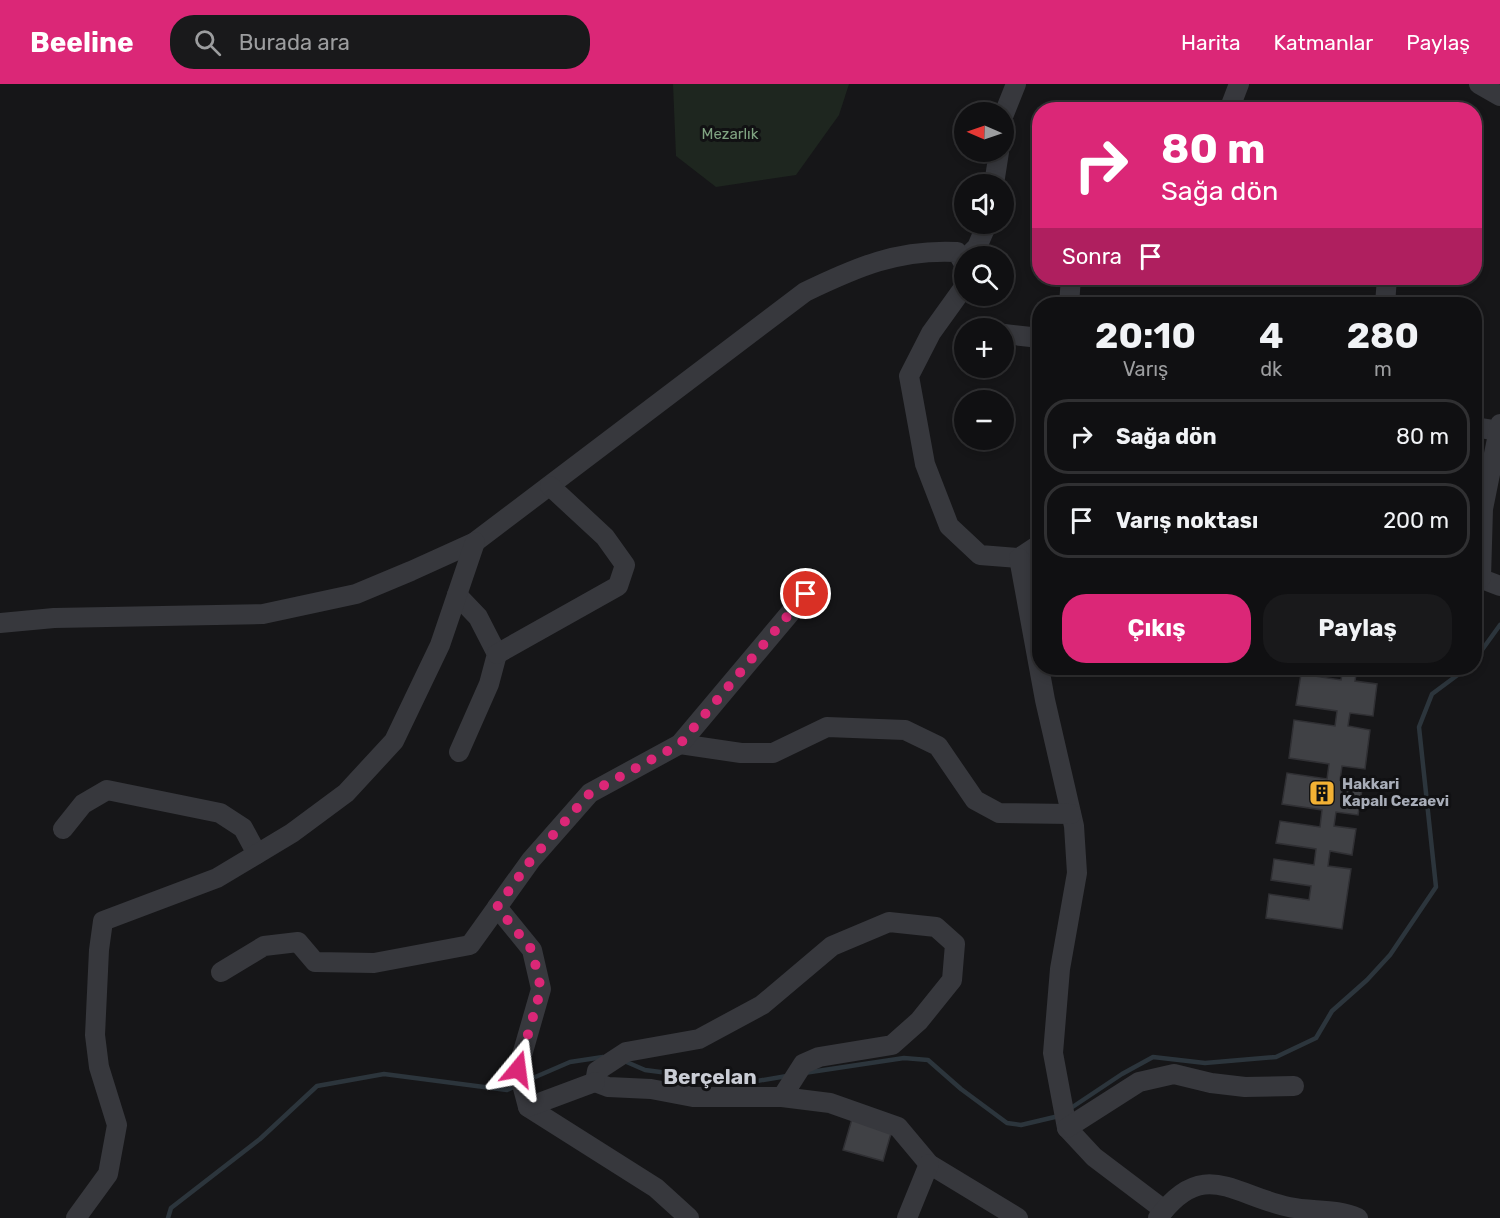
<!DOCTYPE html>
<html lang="tr">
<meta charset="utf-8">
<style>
:root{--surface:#101012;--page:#19191b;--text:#f1f3f6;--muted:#9c9d9f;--line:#303032;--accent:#db2777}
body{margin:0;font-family:Rubik,sans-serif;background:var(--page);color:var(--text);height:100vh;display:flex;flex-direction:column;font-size:22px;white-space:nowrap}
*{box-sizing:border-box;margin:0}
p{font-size:20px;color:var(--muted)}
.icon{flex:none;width:33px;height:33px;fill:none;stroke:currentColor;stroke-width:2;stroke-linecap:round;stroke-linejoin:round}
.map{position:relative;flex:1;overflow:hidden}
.details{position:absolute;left:1032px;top:213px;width:450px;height:378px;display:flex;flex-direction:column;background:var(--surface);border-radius:24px;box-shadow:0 3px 9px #0003,0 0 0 2px var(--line)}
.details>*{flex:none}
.guide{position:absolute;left:1032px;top:18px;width:450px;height:183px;border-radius:24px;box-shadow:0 3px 9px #0003,0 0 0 2px var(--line);background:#db2777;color:#fff;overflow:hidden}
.needle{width:39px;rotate:272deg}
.buttons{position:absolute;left:954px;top:18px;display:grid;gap:12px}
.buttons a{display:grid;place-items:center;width:60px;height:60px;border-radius:50%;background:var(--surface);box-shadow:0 3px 9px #0003,0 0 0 2px var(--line);font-size:30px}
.pin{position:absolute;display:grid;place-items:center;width:51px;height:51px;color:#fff;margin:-26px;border:3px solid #fff;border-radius:50%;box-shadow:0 2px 6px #0007}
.me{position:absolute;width:66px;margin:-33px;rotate:16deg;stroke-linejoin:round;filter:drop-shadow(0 0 4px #0008)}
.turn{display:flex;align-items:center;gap:21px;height:126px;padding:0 30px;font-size:27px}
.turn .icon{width:78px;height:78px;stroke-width:2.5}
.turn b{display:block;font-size:42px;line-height:51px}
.then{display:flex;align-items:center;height:57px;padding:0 30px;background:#0003;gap:12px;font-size:22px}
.eta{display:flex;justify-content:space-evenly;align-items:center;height:102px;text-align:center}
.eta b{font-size:36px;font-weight:700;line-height:42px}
.button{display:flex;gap:12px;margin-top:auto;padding:12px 30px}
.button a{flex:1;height:69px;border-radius:24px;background:var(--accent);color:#fff;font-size:24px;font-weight:700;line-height:69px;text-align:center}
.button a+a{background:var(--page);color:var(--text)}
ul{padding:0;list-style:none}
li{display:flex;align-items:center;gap:18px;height:75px;margin:0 12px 9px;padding:0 18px;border:3px solid var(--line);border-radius:24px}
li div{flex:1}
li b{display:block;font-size:22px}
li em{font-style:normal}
header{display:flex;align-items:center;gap:36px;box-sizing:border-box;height:84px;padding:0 30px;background:var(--accent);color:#fff}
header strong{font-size:28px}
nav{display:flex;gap:33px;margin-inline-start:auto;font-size:21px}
.search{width:420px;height:54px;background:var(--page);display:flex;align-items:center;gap:15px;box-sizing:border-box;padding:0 21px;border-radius:24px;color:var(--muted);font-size:22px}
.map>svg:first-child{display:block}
</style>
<header>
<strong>Beeline</strong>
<div class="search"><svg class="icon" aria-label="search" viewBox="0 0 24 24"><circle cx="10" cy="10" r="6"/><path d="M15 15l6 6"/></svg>Burada ara</div>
<nav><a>Harita</a><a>Katmanlar</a><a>Paylaş</a></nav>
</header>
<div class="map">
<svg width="1500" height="1134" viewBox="0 0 1500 1134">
<rect width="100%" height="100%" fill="#161618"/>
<!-- green -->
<path fill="#1e261f" d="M673,0H849L839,31L796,91L716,103L676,72Z"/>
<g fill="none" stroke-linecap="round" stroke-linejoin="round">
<!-- stream -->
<g stroke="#2c353c" stroke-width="4.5">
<path d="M1474,577L1500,541"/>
<path d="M622,976L645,986L745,999L787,992"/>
<path d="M804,989L904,974L928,976L961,1005L1007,1039L1021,1041L1059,1032"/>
<path d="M526,997L570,978L603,973"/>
<path d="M1068,1026L1122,990L1153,973L1205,979L1276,973L1316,954L1332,927L1367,896L1390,871L1436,803L1419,643L1432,610L1467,584"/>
<path d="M168,1134L171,1124L260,1055L317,1002L384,990L507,1006L518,1001"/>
</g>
</g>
<!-- building -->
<g fill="#404145" stroke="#303034" stroke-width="1.5">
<path d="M1343,584H1379V588L1357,585L1355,597L1377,600L1373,632L1350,629L1348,642L1370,646L1365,685L1342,682L1340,696L1363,699L1358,731L1336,728L1334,742L1356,745L1352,771L1330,767L1328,782L1351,785L1342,845L1266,834L1269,810L1309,816L1311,802L1271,796L1274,775L1314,781L1316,765L1276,759L1280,737L1320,743L1322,726L1282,720L1287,689L1327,695L1329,680L1289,674L1294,636L1335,642L1337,627L1296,621L1301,590L1341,596Z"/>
<path d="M852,1035L892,1046L883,1077L843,1066Z"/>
</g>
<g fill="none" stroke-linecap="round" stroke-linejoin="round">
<!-- minor -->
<g stroke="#37383d" stroke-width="20">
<path d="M1479,0L1500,12"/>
<path d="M1229,26L1239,0"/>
<path d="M1004,30L1016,0"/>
<path d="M994,100L999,68"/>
<path d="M968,172L977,163L987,140"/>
<path d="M964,203L931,249L909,292L925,380L949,442L980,471L1019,474L1040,460"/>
<path d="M1069,220L1071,194"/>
<path d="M1385,220L1387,194"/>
<path d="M1004,250L1040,254"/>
<path d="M1474,343L1500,347"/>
<path d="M1019,474L1045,616L1074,742L1077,789L1060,885L1053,969L1067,1044L1094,1073L1164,1126"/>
<path d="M1474,492L1500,502"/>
<path d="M1481,494L1483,425L1500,340"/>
<path d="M457,511L478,533L497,570L489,600L459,668"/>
<path d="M0,539L54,534L263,530L356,510L411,487L475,458L805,208C857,183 898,165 957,168L964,180"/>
<path d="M497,570L618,502L625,481L605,453L550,402"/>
<path d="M680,660L741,669H773L827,643L905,646L938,662L975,716L999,729L1071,730"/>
<path d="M63,745L83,720L107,706L220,729L243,744L257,770"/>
<path d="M497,823L532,866L541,905L518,985L528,1023L656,1104L689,1134"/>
<path d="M221,888L264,862L298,858L315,878L374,879L470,861L531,776L590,709L680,660L806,510"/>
<path d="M782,1013L803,980L819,973L892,961L919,937L952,896L955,860L936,843L889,838L832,862L762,921L699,955L626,968L597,987L595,998L608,1003L651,1005L693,1013H782L830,1019L898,1043L929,1080L1018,1134"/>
<path d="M528,1023L595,998"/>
<path d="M1067,1044L1139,998L1174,990L1211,999L1245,1003L1294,1002"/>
<path d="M76,1134L108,1090L117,1041L99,983L95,951L99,866L103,837L217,794L292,749L346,709L394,657L440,561L475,458"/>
<path d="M907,1134L929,1080"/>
<path d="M1158,1134C1203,1073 1233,1111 1289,1123C1312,1128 1336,1124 1358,1134"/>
</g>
</g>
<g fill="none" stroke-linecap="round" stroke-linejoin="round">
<!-- route -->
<path stroke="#db2777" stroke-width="10" stroke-dasharray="0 18" d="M518,985L541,905L532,866L497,823L531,776L590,709L680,660L806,510"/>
</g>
<!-- icons -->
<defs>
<symbol id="building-square" viewBox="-11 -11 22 22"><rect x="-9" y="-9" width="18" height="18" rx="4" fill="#f2b134" stroke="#111113"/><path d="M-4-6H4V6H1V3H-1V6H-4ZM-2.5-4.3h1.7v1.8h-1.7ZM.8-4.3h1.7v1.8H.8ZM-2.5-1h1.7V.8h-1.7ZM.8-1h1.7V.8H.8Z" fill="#111"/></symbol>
</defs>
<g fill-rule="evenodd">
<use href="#building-square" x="1307" y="694" width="30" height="30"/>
</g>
<g text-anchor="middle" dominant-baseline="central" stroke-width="6" stroke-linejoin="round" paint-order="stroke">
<!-- park labels -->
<g font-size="15" fill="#7fa381" stroke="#111113">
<text x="730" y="50">Mezarlık</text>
</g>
<!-- poi labels -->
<g font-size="15" font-weight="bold" fill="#a8adb8" stroke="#111113" text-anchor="start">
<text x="1342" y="700">Hakkari<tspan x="1342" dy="17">Kapalı Cezaevi</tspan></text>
</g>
<!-- district labels -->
<g font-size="21" font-weight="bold" fill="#c9ccd4" stroke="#111113">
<text x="710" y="992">Berçelan</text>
</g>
</g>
</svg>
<div class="buttons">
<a><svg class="needle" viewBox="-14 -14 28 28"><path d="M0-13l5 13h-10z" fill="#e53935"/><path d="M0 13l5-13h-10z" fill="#9c9d9f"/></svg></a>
<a><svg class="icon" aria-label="sound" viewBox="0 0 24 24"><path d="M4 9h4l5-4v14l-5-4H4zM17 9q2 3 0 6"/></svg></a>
<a><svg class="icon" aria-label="search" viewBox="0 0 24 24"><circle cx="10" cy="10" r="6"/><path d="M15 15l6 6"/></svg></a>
<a>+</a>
<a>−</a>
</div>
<div class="pin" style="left:806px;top:510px;background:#d93025"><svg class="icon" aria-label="arrive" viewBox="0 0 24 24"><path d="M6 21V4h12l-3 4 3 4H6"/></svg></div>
<svg class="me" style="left:518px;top:985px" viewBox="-20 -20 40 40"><path d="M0-17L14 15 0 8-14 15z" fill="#db2777" stroke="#fff" stroke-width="4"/></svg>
<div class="guide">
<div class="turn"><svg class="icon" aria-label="right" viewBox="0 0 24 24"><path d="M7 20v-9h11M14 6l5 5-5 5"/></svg><div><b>80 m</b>Sağa dön</div></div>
<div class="then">Sonra<svg class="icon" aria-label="arrive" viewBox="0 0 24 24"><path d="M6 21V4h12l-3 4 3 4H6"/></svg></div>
</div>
<section class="details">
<div class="eta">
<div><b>20:10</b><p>Varış</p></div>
<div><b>4</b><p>dk</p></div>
<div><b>280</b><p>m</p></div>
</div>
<ul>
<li><svg class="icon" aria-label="right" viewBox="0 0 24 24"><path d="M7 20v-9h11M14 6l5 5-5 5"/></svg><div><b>Sağa dön</b></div><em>80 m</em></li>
<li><svg class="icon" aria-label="arrive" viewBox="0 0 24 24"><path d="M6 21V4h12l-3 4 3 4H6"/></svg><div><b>Varış noktası</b></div><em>200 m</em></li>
</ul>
<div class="button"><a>Çıkış</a><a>Paylaş</a></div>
</section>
</div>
